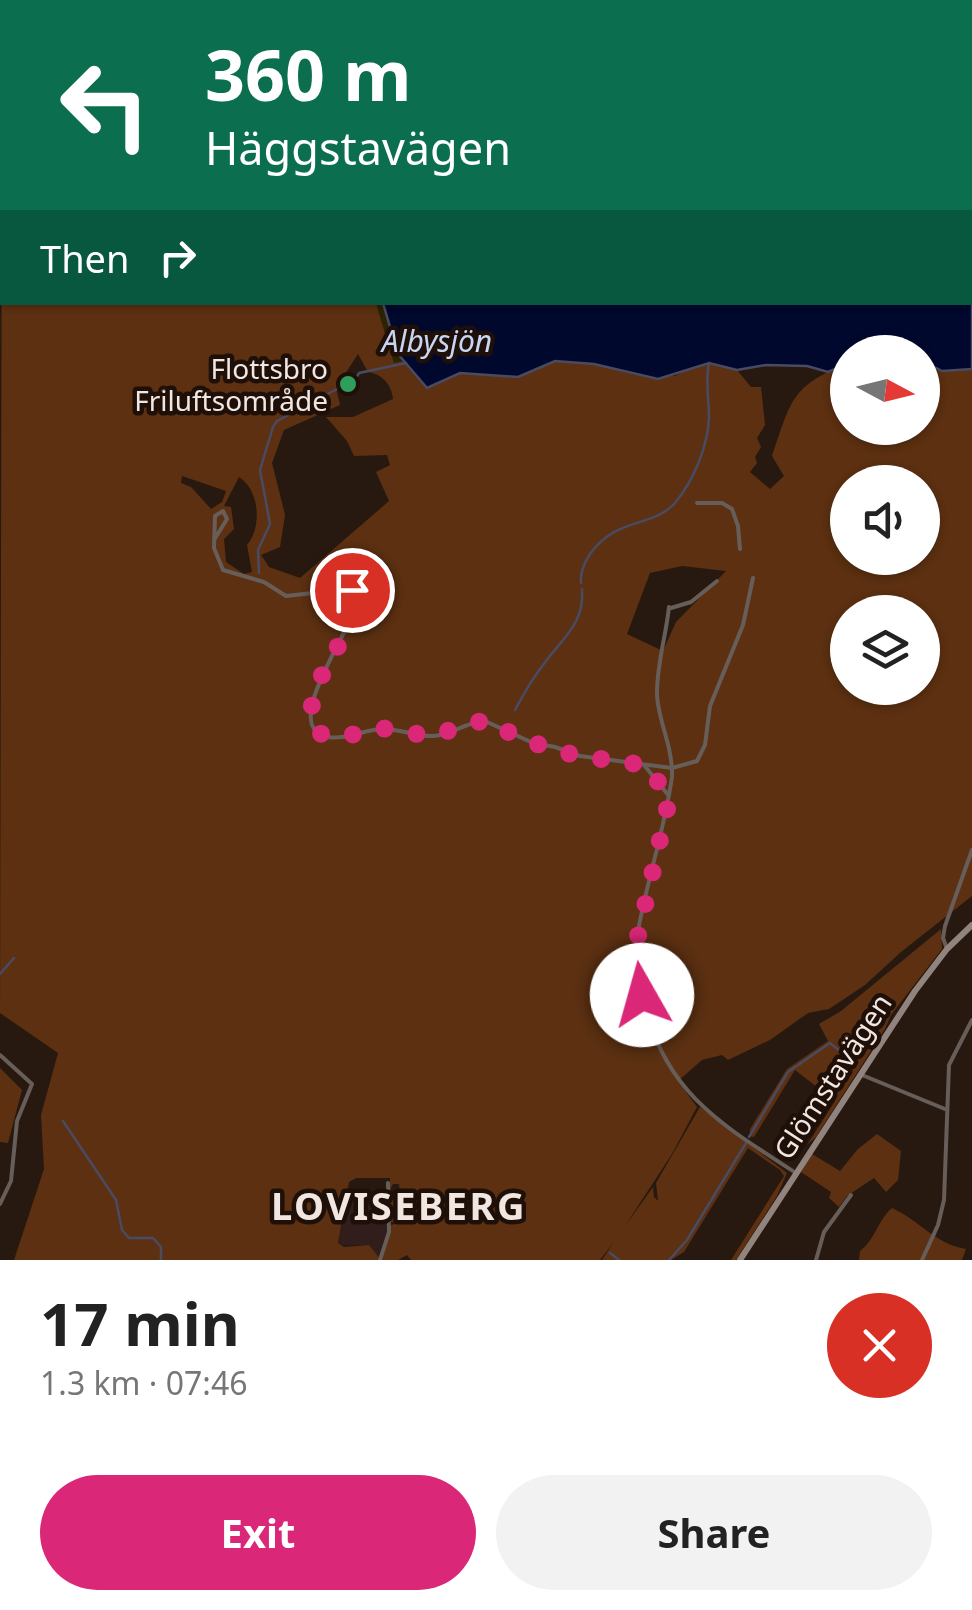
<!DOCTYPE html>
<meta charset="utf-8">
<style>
:root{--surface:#fff;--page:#f2f2f2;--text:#222;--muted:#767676;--accent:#db2777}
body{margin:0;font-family:"Noto Sans",sans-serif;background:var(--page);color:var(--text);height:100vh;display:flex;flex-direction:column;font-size:38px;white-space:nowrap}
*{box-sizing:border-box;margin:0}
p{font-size:32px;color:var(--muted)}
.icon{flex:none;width:55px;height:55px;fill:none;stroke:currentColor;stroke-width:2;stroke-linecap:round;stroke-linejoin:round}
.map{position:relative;height:1260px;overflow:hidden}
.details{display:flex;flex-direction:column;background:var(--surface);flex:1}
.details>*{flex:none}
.top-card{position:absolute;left:0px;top:0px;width:972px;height:305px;box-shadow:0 2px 8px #0004;background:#0b6e4f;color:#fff;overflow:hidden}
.needle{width:65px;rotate:97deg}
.tools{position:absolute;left:830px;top:335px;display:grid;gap:20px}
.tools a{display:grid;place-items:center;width:110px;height:110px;border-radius:50%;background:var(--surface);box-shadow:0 2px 8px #0004;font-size:50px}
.pin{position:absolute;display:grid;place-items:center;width:85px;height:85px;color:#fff;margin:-42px;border:5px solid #fff;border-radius:50%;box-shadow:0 2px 10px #0007}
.me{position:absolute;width:110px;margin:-55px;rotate:353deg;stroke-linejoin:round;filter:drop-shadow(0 0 8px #0008)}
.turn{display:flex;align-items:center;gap:35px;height:210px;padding:0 40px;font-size:45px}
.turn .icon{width:130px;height:130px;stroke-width:2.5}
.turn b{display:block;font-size:70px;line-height:85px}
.then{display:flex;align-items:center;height:95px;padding:0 40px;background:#0003;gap:20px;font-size:38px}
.round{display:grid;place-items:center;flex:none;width:105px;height:105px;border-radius:52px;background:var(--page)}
.summary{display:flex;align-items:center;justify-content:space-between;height:170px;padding:0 40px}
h1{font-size:60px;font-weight:700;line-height:75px}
.button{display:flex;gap:20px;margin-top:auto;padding:20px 40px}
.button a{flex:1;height:115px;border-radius:60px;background:var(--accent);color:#fff;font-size:40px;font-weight:700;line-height:115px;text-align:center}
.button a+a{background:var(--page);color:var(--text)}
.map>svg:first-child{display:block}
</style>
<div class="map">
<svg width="972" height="1260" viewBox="0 0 972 1260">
<rect width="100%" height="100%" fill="#281910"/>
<!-- industrial -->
<path fill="#311e1c" d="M349,1185L351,1200H362V1194L377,1191V1201L386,1202L388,1229L380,1259L369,1245H338Z"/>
<!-- green -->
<g fill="#5c3011" fill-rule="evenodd">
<path d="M2,93V302L376,303L394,362L404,361L427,388L460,373L518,377L555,361L594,364L635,375L675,376L694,366L709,363L737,370L751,387H761L765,425L757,438L761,447L755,457L757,463L750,472L770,489L784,476L772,456C791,402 790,386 847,364L848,428H922L923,361L942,371L972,369V896L901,952L865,985L829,1009L808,1013L770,1040L728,1060L722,1055L702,1060L678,1081L697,1107L672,1154L625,1226L653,1187L654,1197L658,1201L656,1183L700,1107L787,1173L777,1196L736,1260H731L784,1176L780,1170L748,1148L684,1252L671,1260H602L613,1243L600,1260H411L407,1255L398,1260H382L391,1225L407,1221L405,1211L403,1221L391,1222L390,1194L400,1193L399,1184H393L390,1190V1178H356L349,1182L338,1243L344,1247L369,1245L381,1260H14L44,1169L41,1115L58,1053L0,1013ZM358,354L368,372C382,374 392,385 393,399L353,417H326L347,441L354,456L387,455L390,465L376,472L389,501L300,578L269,567L261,555L280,547L285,515L272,463L284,430L340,405L336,388ZM182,476L226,491L222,502L211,509L191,487L181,483ZM239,477C260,490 262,528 247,545L252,572L244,574L226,562L224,539L234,529L231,507L224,506ZM848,482H922V558H848ZM682,566L726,571L676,622L663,651L627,634L650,573ZM848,612H922V688H848Z"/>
<path d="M941,929L942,949L891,1015L885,1029L816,1137L807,1145L835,1101L795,1070L754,1137L750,1136V1129L787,1069L828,1041L819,1024L841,1011Z"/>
<path d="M0,1068L22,1090L8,1143L0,1142Z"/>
<path d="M877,1134L901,1151L898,1180L886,1192L874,1178L847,1196L839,1207L829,1198L831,1192L801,1172L812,1154L840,1171L858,1149Z"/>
<path d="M892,1208C919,1220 935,1244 966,1249L962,1260H859L860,1251C875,1240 878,1220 892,1208Z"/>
</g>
<!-- sand -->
<path fill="#2c2303" d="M376,303H383L398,353L404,361L394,363Z"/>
<!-- water -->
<g fill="#01082e" stroke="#494b63" stroke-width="2.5">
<path d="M0,0H318L2,2L0,95Z"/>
<path d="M456,0H972V369L942,371L923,361L922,352H848L847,364L828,372L807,366L766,365L737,370L709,363L658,379L594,364L555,361L518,377L460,373L427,388L398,354L383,303L970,302V2H454Z"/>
</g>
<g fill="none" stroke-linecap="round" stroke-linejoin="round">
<!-- stream -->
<g stroke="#494b63" stroke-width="2.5">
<path d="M356,378L359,373L406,363"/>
<path d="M259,573L258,550L270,524L260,470L273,427L277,421L337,389"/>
<path d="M581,583C580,572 584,563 590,554C617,516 651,529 675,503C694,480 708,446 709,417C709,399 705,381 709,363"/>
<path d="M515,710C524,693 534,676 546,661C564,637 585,622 582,589"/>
<path d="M0,974L14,958"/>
<path d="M63,1121L116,1200L122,1230L129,1238H153L161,1247V1260"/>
<path d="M749,1137L788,1072L830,1043L857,1065"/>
<path d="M610,1253L619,1260"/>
<path d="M669,1260L687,1240L746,1143"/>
</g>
<!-- street -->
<g stroke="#675e5a" stroke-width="4">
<path d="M697,503H722L732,509L738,526L740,549"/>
<path d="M214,540L227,519L223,511L215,516L214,548L223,570L264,582L286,596L349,589L359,595C361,618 275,728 328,737C347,740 363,730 381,729C399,728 416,737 434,736C452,734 467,722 485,721L533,743L555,747L580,756L672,768L697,761L705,745L710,706L743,625L753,578"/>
<path d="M669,607C666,636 657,663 657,693C657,719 673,745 672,777C664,833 645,886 636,942C633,962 639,982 644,1002C665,1093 722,1125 796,1173"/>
<path d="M671,608L691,602L717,581"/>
<path d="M644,765L669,796"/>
<path d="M947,949L943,938L945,926L972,850"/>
<path d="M0,1055L32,1084L17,1121L11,1181L0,1204"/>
<path d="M862,1075L945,1109"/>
<path d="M380,1260L389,1232L388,1183"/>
<path d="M816,1260L824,1232L851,1195"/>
<path d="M922,1260L938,1225L944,1200L949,1065L972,1020"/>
</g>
<!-- secondary -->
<path stroke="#91837d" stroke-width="6" d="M740,1260L915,991L947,949L972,925"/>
</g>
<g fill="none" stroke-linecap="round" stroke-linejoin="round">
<!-- route -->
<path stroke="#db2777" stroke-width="18" stroke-dasharray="0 32.4" d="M352,590L359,596C360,631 292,691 317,733L342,737L381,728L430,736L485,720L524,740L574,755L644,765L670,796L636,945L642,995"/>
</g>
<!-- markers -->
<circle fill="#2e9e5b" stroke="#1e1008" stroke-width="4" cx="348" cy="384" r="10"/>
<g text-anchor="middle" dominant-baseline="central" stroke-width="9" stroke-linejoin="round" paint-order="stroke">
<!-- poi labels -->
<g font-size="28" fill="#f1e6e0" stroke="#1e1008" text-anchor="end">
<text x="328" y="368">Flottsbro<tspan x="328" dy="32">Friluftsområde</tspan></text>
</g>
<!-- street labels -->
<g font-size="28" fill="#f1e6e0" stroke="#1e1008">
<text transform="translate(832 1076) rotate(-57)">Glömstavägen</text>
</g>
<!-- water labels -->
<g font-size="30" font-style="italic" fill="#c8d6f3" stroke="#1e1008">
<text x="437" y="340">Albysjön</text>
</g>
<!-- district labels -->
<g font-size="38" font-weight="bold" letter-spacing="2.5" fill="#f1e6e0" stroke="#1e1008">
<text x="399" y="1205">LOVISEBERG</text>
</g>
</g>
</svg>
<div class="tools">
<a><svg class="needle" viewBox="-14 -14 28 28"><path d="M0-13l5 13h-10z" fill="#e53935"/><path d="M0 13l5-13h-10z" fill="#767676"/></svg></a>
<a><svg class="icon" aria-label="sound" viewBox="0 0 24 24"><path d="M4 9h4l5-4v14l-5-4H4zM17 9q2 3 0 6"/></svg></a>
<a><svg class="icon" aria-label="layers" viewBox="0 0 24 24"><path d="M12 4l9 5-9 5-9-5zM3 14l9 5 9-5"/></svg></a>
</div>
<div class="pin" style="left:352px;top:590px;background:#d93025"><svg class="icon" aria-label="arrive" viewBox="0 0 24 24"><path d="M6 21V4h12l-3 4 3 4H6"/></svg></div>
<svg class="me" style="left:642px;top:995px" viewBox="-20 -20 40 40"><circle r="19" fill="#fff"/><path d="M0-13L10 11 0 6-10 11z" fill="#db2777"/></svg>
<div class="top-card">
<div class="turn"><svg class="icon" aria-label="left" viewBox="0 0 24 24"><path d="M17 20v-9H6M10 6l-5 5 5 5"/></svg><div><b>360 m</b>Häggstavägen</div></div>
<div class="then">Then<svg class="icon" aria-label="right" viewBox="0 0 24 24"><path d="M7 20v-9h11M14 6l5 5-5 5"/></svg></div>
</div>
</div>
<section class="details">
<div class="summary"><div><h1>17 min</h1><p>1.3 km · 07:46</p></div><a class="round" style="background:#d93025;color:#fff"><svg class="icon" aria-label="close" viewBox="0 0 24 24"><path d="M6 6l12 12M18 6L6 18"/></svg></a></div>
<div class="button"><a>Exit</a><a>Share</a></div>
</section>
